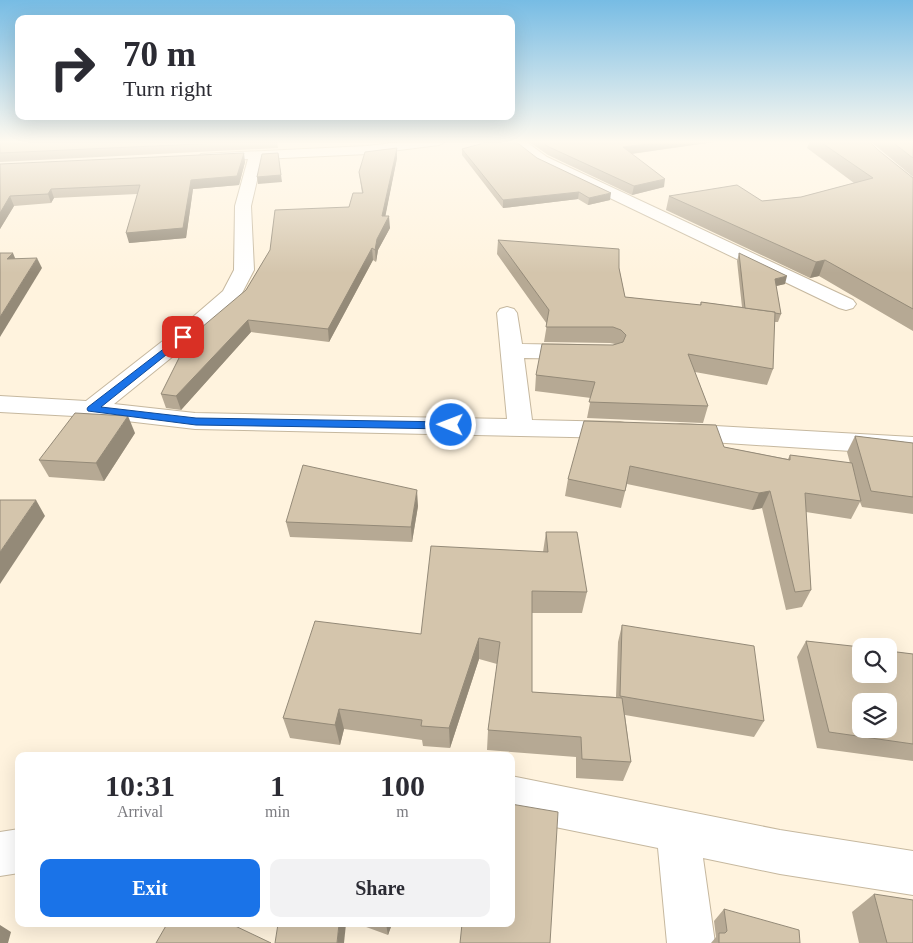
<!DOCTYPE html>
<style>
:root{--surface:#fff;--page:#f2f2f3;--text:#2b2b33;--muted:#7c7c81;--accent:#1a73e8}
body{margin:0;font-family:"Times New Roman",serif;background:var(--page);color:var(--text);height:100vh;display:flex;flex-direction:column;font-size:19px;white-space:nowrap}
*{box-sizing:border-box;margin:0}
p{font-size:16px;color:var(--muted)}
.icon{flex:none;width:28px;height:28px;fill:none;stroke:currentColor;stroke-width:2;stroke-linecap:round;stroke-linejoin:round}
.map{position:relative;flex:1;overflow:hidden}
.side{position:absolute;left:15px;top:752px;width:500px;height:175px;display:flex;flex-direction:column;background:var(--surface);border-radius:10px;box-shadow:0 5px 20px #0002}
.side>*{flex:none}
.guide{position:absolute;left:15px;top:15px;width:500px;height:105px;border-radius:10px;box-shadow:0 5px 20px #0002;background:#fff;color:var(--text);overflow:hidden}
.controls{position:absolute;left:852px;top:638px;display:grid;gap:10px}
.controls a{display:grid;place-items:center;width:45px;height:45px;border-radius:10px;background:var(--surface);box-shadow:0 5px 20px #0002;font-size:25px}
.pin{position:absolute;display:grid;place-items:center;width:42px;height:42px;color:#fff;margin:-21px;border-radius:10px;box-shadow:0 2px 8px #0006}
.me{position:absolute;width:55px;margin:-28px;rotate:271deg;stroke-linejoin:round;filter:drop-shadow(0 0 4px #0008)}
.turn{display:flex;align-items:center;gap:18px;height:105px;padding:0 25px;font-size:22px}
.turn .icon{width:65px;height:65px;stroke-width:2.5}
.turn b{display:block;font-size:35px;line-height:42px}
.eta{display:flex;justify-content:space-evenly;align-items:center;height:85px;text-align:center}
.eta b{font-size:30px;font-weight:700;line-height:35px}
.primary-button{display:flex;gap:10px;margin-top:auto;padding:10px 25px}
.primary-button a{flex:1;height:58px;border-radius:10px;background:var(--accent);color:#fff;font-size:20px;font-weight:700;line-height:58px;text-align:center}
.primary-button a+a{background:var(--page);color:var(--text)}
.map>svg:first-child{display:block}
</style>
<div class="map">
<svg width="913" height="943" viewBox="0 0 913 943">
<rect width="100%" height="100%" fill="#fff3de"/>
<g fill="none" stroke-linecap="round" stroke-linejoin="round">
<defs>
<g id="street">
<path d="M410,141H446L439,145L367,154L262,159L251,206L254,270L241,295L203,332L114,404L195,413L507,419L497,313L500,309L507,307L514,309L517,313L522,344L578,345L586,347L589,352L586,357L578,359L524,358L532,420L620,422L629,424L633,430L629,436L620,438L195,429L92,417L0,412V396L86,401L187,322L223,291L234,270L235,206L248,159L206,161L201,160L199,157L201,154L367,146Z"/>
<path d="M510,141H525L547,157L853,300L856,304L853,308L846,310L839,308L537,163Z"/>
<path d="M680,424L913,437V455L680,440L671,438L667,432L671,426Z"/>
<path d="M511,776L780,830L913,851V895L780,874L703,858L715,943H667L658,848L511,818Z"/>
<path d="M19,829V873L0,876V832Z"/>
</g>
</defs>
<!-- street casing -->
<use href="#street" stroke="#c6b89f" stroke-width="2"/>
<!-- street -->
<use href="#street" fill="#fff" fill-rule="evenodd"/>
</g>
<!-- wall -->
<g fill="#b6a994">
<path d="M0,141H277L278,148L0,162Z"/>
<path d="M528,141H714V142L632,154L664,187L632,195L548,155Z"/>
<path d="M810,141H869L878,150L913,178V331L819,276L810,278L666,210L669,196L762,201L801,197L854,183L807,148Z"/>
<path d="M870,141H913V177Z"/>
<path d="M397,148V158L385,216L390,228L378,250L376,262L373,260L329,342L251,332L181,410L166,408L161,394L246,290L270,250L349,207L362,193L359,172Z"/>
<path d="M462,149L537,158L610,200L588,205L578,199L503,208L462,155Z"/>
<path d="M245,162L239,185L193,189L186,238L129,243L137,194L54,198L51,203L14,206L0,229V164Z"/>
<path d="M498,240L619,268L625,297L700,305L701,302L742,307L737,261L739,253L785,284L776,286L781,314L778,322H774L773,369L767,385L695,372L708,406L703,423L587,418L591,398L535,391L536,375L615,344L610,343L544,342L547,324L497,254Z"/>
<path d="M135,433L104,481L49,477L39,460Z"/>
<path d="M855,436L913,443V514L862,507L860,502L851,519L806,512L811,590L802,607L786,610L762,508L752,510L627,484L621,508L565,496L568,479L724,447L788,459L790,455L850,463L847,452Z"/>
<path d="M418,506L412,542L290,537L286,522Z"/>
<path d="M546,532L587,592L582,613H532V692L616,697L618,642L622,625L764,721L754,737L625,715L631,762L623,781L576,778V757L487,750L488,730L497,664L479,659L450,748L423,746L422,740L344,729L340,745L290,738L283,718L421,634L543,552Z"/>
<path d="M806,641L913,654V761L817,748L797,657Z"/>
<path d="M874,894L913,943H859L852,912Z"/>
<path d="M724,909L800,943H711L716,937L714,921Z"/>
<path d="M358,924H392L388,935Z"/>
</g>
<!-- shaded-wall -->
<g fill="#948a78">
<path d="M668,141H714V142L622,155L623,147Z"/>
<path d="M397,148V158L383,228L382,216Z"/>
<path d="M244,153L245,162L239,185L193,189L186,238L129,243L126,233L191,180Z"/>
<path d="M278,153L282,182L258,184L257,177Z"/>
<path d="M665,179L664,187L632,195L634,186Z"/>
<path d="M51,189L54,198L51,203L48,194Z"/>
<path d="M579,192L578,199L503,208V200Z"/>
<path d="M611,193L610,200L588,205L589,198Z"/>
<path d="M10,196L14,206L0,229V213Z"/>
<path d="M389,216L390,228L378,250L376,262L375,250L377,239Z"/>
<path d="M372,248L373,260L329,342L328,329Z"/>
<path d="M13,253L17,263L7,259Z"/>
<path d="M37,258L42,268L0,337V317Z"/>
<path d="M825,260L819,276L810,278L816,262Z"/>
<path d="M787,276L785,284L772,287L775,279Z"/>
<path d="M248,320L251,332L181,410L176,396Z"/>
<path d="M128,416L135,433L104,481L96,463Z"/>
<path d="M417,490L418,506L412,542L411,527Z"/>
<path d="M770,491L762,508L752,510L759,493Z"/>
<path d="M36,500L45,516L0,584V552Z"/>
<path d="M479,638V659L450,748L449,728Z"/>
<path d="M339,709L344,729L340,745L335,725Z"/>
<path d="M339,924H346L344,943H337Z"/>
<path d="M386,924H392L388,935Z"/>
<path d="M0,925L11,932L8,943H0Z"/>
</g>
<!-- building -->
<g fill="#d4c5ac" stroke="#948a78" fill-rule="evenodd">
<path d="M0,141H264L0,153Z"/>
<path d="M491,141H515L537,158L611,193L589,198L579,192L503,200L462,149Z"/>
<path d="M540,141H668L623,147L665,179L634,186L549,147Z"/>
<path d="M819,141H869L878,150L913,178V309L825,260L816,262L669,196L737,185L762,201L801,197L873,178Z"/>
<path d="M891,141H913V158Z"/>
<path d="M397,148L382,216H389L377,239L375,250L372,248L328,329L248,320L176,396L161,394L189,338L246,290L270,250L275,210L349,207L353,193H363L359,172L365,152Z"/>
<path d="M244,153L237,176L191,180L183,228L126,233L140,185L51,189L48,194L10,196L0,213V164Z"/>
<path d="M278,153L281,175L257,177L262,154Z"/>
<path d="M498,240L619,249V268L625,297L701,305V302L775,312L773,369L688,354L708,406L589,402L595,382L536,375L542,344L613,345L623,342L626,335L621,330L613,327H546L549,310Z"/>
<path d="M0,253H13L7,259L37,258L0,317Z"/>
<path d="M739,253L787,276L775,279L781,314L775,313V312L745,308Z"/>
<path d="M75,413L128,416L96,463L39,460Z"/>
<path d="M584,421L716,425L724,447L790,460V455L852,463L861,501L805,493L811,590L795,592L770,491L759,493L630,466L625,491L568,479Z"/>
<path d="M855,436L913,443V497L871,491Z"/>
<path d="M303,465L417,490L411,527L286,522Z"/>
<path d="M0,500H36L0,552Z"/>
<path d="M546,532H577L587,592L532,591V692L622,698L631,762L582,759L581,737L488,730L500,642L479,638L449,728L421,726L422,720L339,709L335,725L283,718L315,621L421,634L431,546L548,552Z"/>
<path d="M622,625L754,646L764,721L620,696Z"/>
<path d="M806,641L861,647V674H889V651L913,654V744L829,732ZM861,701H889V729H861Z"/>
<path d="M511,804L558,812L550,943H460L462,924H511Z"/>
<path d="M874,894L913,900V943H887Z"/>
<path d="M724,909L799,930L800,943H719V933H725L727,931Z"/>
<path d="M167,924H231L271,943H156Z"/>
<path d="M278,924H339L337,943H275Z"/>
</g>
<!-- sky -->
<linearGradient id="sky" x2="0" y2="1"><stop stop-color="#77bce4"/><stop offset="0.52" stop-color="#fffaf0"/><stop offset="1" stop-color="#fffaf0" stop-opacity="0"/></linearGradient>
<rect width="913" height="273" fill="url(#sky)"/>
<!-- route -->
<path fill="#1a73e8" stroke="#114b97" d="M183,334L187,337L186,339L101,407L196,418L451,422L456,425L451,429L196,425L88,411L87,409L88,407Z"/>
</svg>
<div class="controls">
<a><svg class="icon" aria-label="search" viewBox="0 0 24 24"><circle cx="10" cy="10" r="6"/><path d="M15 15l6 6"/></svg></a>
<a><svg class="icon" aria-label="layers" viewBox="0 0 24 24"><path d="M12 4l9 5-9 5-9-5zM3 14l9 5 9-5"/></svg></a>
</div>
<div class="pin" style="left:183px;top:337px;background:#d93025"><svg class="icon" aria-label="arrive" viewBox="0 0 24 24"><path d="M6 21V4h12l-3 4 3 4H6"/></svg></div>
<svg class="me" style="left:451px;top:425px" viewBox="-20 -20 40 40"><circle r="17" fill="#1a73e8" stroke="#fff" stroke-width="3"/><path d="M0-11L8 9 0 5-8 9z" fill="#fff"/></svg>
<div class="guide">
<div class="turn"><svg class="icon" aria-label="right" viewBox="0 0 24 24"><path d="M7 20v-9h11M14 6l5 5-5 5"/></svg><div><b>70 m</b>Turn right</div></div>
</div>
<section class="side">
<div class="eta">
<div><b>10:31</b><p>Arrival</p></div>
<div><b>1</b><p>min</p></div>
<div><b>100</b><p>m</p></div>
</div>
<div class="primary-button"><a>Exit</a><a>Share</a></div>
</section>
</div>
